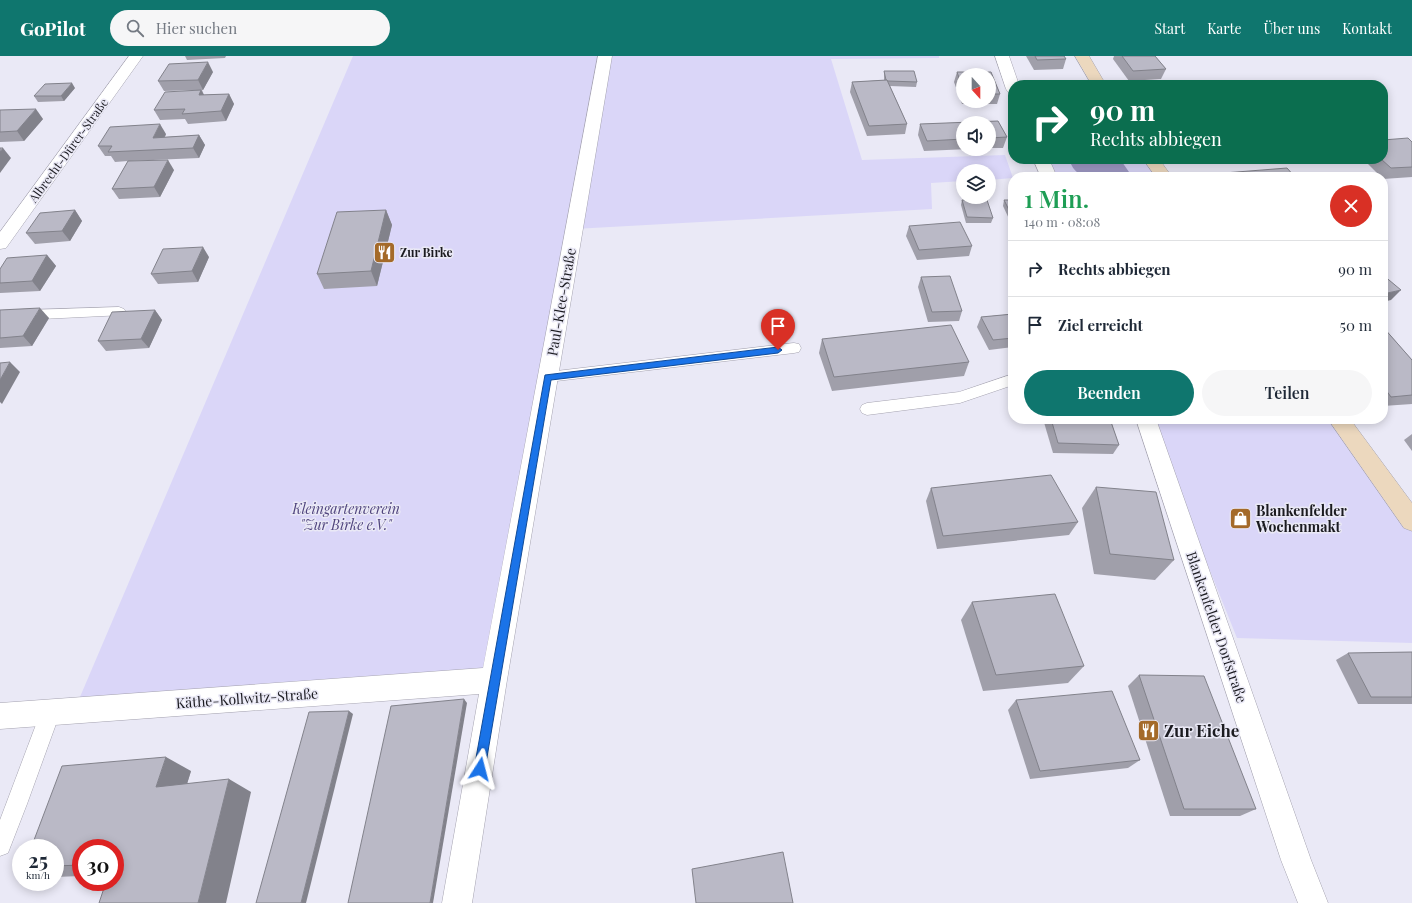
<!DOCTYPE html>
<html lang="de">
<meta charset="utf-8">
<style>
:root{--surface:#fff;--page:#f6f6f7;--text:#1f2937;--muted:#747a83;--line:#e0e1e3;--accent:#0f766e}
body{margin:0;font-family:"Playfair Display",serif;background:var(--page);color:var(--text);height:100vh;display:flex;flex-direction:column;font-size:15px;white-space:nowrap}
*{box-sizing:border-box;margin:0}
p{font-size:13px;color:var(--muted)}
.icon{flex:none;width:22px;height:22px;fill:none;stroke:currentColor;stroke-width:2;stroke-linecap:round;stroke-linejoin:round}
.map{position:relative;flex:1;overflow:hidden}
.details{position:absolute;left:1008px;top:116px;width:380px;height:252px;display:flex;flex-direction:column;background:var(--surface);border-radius:16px;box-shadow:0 2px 10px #0003}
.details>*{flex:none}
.top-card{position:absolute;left:1008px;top:24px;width:380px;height:84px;border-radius:16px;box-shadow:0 2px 10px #0003;background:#0b6e4f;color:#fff;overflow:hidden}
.needle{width:26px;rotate:159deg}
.fabs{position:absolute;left:956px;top:12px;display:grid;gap:8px}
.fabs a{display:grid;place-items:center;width:40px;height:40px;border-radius:50%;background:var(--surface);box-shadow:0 2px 10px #0003;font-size:20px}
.speed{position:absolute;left:12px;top:783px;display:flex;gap:8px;font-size:20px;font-weight:700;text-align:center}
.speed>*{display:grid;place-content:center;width:52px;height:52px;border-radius:50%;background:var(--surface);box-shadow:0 2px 10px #0003;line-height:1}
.speed small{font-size:10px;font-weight:400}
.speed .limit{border:6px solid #d22;background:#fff;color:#111}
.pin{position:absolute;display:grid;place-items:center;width:34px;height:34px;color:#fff;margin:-41px -17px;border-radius:50% 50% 50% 0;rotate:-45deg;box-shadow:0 0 4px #0007}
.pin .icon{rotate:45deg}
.me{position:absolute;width:44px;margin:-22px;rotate:9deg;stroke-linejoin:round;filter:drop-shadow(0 0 3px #0008)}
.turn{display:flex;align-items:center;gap:14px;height:84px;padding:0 16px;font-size:18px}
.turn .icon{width:52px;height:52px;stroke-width:2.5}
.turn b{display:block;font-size:28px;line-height:34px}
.round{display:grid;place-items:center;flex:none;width:42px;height:42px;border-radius:21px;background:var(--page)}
.head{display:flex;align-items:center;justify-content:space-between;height:68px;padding:0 16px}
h1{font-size:24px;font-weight:600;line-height:30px;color:#1e9e55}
.cta{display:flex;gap:8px;margin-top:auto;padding:8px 16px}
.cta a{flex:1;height:46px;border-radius:24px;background:var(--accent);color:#fff;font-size:16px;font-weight:600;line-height:46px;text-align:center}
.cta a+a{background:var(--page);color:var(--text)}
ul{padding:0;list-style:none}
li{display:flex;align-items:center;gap:12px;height:56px;padding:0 16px;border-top:1px solid var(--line)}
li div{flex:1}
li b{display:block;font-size:15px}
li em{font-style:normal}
header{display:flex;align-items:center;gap:24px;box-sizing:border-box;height:56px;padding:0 20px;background:var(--accent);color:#fff}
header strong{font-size:19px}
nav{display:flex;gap:22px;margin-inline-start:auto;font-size:14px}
.search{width:280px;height:36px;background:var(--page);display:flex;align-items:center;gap:10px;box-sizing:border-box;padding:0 14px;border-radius:22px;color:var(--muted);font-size:15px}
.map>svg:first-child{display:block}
</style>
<header>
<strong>GoPilot</strong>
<div class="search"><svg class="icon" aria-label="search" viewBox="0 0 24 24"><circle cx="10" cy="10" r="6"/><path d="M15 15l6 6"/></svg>Hier suchen</div>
<nav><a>Start</a><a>Karte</a><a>Über uns</a><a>Kontakt</a></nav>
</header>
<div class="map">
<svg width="1412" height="847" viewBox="0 0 1412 847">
<rect width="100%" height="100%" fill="#eae9f6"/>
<!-- green -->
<g fill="#dad6f8">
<path d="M353,0H939V2L831,3L862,104L1005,99L1013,122L989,124V115H963V125L931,127L932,153L574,173L494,624L74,655Z"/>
<path d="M1041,103H1151L1164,121H1049Z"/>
<path d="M1149,363H1338L1412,465V587L1237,582Z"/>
</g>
<!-- water -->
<path fill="#9e98c4" d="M1069,103H1120L1129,116L1127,120C1119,121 1085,122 1080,118C1074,115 1071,109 1069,103Z"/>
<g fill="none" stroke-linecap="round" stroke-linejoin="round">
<defs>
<g id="lane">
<path d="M119,251L124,253L126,256L124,259L0,265V255Z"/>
<path d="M794,287L799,288L801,292L799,296L794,297L548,326L543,325L541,321L543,317L548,316Z"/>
<path d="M1013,318V329L960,347L867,359L862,357L860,353L862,349L867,347L959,336Z"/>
<path d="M50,647L57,650L60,657L27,748L8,797L0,800V764L43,650Z"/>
</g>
<g id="street">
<path d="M129,0H143L6,192L0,193V176Z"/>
<path d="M598,0H612L507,624L472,847H442L479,638L0,673V647L483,612Z"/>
<path d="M995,0H1009L1019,29H1013V37L1008,36L1006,33Z"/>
<path d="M1033,103H1049L1057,121H1041Z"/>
<path d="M1136,363H1156L1311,804L1328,847H1298L1281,804Z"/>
</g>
<g id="secondary">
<path d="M1075,0H1089L1106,29H1092Z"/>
<path d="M1143,103H1159L1172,121H1156Z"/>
<path d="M1328,363H1350L1412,447V475L1404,472Z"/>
</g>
</defs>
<!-- lane casing -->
<use href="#lane" stroke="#a5a3b0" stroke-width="1"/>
<!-- street casing -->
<use href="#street" stroke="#a5a3b0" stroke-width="1"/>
<!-- secondary casing -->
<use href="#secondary" stroke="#a5a3b0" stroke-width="1"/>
<!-- lane -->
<use href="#lane" fill="#fff" fill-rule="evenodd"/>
<!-- street -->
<use href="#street" fill="#fff" fill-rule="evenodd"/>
<!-- secondary -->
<use href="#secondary" fill="#ecd8be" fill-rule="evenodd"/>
</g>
<!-- wall -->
<g fill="#a09faa" fill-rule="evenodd">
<path d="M185,0H226L225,2L187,4Z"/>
<path d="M1026,0H1064L1066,3L1063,13L1034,14Z"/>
<path d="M1114,0H1155L1166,13L1161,23L1129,25L1113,3Z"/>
<path d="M884,15L917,26L916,31L890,30L907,68L905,78L867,80L850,36L852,26L884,24Z"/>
<path d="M213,16L203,34H202L204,39L229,38L234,48L226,65L188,68L185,63L160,64L154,54L197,34L164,35L158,25Z"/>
<path d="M957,16H991L1000,38L997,48H962L954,26ZM963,19H989V45H963Z"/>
<path d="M75,32L64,45L38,46L34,40Z"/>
<path d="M0,54L43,63L24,85L0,86Z"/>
<path d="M998,65L1007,81L1003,92H989V67H963V93H969L924,95L918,79L920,68Z"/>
<path d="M166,78L165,81L199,79L205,89L199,102L130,105L174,114L160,141L119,143L112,133L128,105L115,106L111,100H105L98,90Z"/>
<path d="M1412,86V121L1383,123V121H1381L1363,103H1383Z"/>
<path d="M1187,103H1205L1188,104Z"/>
<path d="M962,144L993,162L991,167H966L961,149Z"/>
<path d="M1004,144H1013V167H1011L1003,150Z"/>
<path d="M75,154L82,165L70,185L35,188L26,177Z"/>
<path d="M386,154L392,169L377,230L324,233L317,218Z"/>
<path d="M909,170L972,190L969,200L917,204L906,180Z"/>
<path d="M47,199L56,210L40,235L0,237V213Z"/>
<path d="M209,201L198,226L158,228L151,218Z"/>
<path d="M921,221L962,255L959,265L928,266L918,231Z"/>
<path d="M0,254L49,262L32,290L0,292Z"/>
<path d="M155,254L162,264L149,292L106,295L98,285Z"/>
<path d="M1013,258V291L989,294L977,271L981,261Z"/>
<path d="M1383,271L1412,304V348L1383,350Z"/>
<path d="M822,283L969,306L964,320L832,335L819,297Z"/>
<path d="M1043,363H1110L1119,389L1113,398L1053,397Z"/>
<path d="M1412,378V395L1404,384Z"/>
<path d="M1096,431L1174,504L1155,524L1094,518L1082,452Z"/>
<path d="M931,432L1078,466L1069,479L937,493L926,445Z"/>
<path d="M972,546L1084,610L1068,627L983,635L961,564Z"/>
<path d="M1412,596V648H1358L1336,604L1348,597Z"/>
<path d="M1139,619L1256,753L1240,760H1170L1128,630Z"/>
<path d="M1016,644L1140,704L1128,712L1030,723L1008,654Z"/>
<path d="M191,715L187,728L251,736L115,826V792H81V820L55,821V792Z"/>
</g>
<!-- shaded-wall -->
<g fill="#82828b">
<path d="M208,6L213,16L203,34L198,24Z"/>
<path d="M72,27L75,32L64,45L61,40Z"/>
<path d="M201,34L207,44L199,39Z"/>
<path d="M229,38L234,48L226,65L221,55Z"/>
<path d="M36,53L43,63L24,85L17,75Z"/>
<path d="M160,68L166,78L159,92L153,82Z"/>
<path d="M199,79L205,89L199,102L193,92Z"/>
<path d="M3,92L11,102L0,117V96Z"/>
<path d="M168,104L174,114L160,141L154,131Z"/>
<path d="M75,154L82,165L70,185L62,175Z"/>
<path d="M386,154L392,169L377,230L371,215Z"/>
<path d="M203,191L209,201L198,226L192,215Z"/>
<path d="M47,199L56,210L40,235L32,225Z"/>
<path d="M1401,234L1391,244L1383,246V238Z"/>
<path d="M40,252L49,262L32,290L23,280Z"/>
<path d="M155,254L162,264L149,292L141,283Z"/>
<path d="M10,306L20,316L2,348L0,346V324Z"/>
<path d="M464,643L467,647L433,847H430Z"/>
<path d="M349,655L353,658L306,847H301Z"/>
<path d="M166,701L191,715L182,744L156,731Z"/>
<path d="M229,723L251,736L226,847H198Z"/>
</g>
<!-- building -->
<g fill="#bab9c6" stroke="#82828b">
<path d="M1035,0H1064L1066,3L1037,4Z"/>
<path d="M1122,0H1155L1166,13L1133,15Z"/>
<path d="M208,6L198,24L158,25L169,8Z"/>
<path d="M884,15H914L917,26L888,25L887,24H886Z"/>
<path d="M957,16H991L1000,38H989V19H963V33Z"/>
<path d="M887,24L907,68L869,70L852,26Z"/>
<path d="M72,27L61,40H34L45,28Z"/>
<path d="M1205,27L1206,29H1155Z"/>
<path d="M201,34L199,39L229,38L221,55L182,58L185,53L154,54L165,36Z"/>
<path d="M36,53L17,75L0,76V54Z"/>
<path d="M998,65L1007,81L989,82V67H963V83L927,85L920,68Z"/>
<path d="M160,68L153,82L199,79L193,92L108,96L112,90H98L110,71Z"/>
<path d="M1408,82L1412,86V111L1391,112L1381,103H1383V84Z"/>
<path d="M0,92H3L0,96Z"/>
<path d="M168,104L154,131L112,133L128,105Z"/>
<path d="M1287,112L1295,121H1201L1199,119Z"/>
<path d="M962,144H987L993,162L967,161Z"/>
<path d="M1004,144H1013V162Z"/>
<path d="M75,154L62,175L26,177L40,157Z"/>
<path d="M386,154L371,215L317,218L337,156Z"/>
<path d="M960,166L972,190L919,194L909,170Z"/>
<path d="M203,191L192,215L151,218L163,193Z"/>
<path d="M47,199L32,225L0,227V213L7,202Z"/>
<path d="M1383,219L1401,234L1383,238Z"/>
<path d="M950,220L962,255L932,256L921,221Z"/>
<path d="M40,252L23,280L0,282V254Z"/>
<path d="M155,254L141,283L98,285L112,256Z"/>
<path d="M1013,258V282L993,284L981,261Z"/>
<path d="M951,269L969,306L834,321L822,283Z"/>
<path d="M1383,271L1412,304V339L1391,341L1383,330Z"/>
<path d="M10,306L0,324V307Z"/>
<path d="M1051,363H1110L1119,389L1058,387Z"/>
<path d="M1051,419L1078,466L943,480L931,432Z"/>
<path d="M1096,431L1156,436L1174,504L1110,498Z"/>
<path d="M1055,538L1084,610L996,619L972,546Z"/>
<path d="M1412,596V641H1371L1348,597Z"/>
<path d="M1139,619L1204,620L1256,753H1184Z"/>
<path d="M1112,635L1140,704L1040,715L1016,644Z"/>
<path d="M464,643L430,847H348L391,650Z"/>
<path d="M349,655L301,847H256L309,656Z"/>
<path d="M166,701L156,731L229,723L198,847H99L106,826H115V792H81V809L55,810V792H31L62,710Z"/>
<path d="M783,796L793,847H696L692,813Z"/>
</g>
<!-- route -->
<path fill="#1a73e8" stroke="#114b97" d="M778,291L782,294L778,297L551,324L485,713L484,717L480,719L475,717L474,713L545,319Z"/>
<!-- icons -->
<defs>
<symbol id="restaurant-square" viewBox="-11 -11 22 22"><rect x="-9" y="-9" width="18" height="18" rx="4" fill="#a46a29" stroke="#eae9f6"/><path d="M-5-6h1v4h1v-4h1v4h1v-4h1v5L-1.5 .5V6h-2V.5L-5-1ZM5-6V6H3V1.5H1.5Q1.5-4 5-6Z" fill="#fff"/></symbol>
<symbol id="shop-square" viewBox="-11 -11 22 22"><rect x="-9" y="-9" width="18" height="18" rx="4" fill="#a46a29" stroke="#eae9f6"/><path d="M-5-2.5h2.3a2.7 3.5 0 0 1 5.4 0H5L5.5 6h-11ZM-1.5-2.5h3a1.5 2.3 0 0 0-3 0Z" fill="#fff"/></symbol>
</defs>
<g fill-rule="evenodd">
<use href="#restaurant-square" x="372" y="184" width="25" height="25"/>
<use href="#shop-square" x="1228" y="450" width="25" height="25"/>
<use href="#restaurant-square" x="1136" y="662" width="25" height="25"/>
</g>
<g text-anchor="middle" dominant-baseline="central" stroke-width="3" stroke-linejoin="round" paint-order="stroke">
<!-- far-street labels -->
<g font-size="12" fill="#1b1b20" stroke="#eae9f6">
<text transform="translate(68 94) rotate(-54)">Albrecht-Dürer-Straße</text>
</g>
<!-- far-poi labels -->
<g font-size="12" font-weight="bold" fill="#1b1b20" stroke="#eae9f6" text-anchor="start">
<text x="400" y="196">Zur Birke</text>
</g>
<!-- street labels -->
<g font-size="14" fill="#1b1b20" stroke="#eae9f6">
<text transform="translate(561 246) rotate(-80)">Paul-Klee-Straße</text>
<text transform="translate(1217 571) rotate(71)">Blankenfelder Dorfstraße</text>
<text transform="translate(247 642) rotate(-4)">Käthe-Kollwitz-Straße</text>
</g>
<!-- park labels -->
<g font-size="14" font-style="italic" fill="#50457e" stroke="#eae9f6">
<text x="346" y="452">Kleingartenverein<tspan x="346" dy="16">"Zur Birke e.V."</tspan></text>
</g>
<!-- poi labels -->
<g font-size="14" font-weight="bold" fill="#1b1b20" stroke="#eae9f6" text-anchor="start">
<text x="1256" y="454">Blankenfelder<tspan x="1256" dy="16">Wochenmakt</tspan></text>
</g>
<!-- near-poi labels -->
<g font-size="17" font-weight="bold" fill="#1b1b20" stroke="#eae9f6" text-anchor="start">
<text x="1164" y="674">Zur Eiche</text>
</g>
</g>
</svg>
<div class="fabs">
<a><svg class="needle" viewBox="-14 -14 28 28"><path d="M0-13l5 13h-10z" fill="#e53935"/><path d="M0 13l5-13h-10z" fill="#747a83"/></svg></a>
<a><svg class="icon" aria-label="sound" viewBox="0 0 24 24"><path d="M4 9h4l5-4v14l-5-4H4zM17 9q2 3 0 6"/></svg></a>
<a><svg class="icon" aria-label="layers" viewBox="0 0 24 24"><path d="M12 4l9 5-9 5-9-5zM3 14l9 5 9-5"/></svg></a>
</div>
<div class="speed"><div>25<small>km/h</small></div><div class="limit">30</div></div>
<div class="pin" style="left:778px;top:294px;background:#d93025"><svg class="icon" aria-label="arrive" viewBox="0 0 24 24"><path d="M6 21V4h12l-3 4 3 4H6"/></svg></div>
<svg class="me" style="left:480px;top:713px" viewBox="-20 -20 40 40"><path d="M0-17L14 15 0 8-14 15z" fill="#1a73e8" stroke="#fff" stroke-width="4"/></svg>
<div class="top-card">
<div class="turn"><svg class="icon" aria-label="right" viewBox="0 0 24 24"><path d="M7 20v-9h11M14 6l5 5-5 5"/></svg><div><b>90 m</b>Rechts abbiegen</div></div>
</div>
<section class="details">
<div class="head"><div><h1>1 Min.</h1><p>140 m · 08:08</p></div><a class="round" style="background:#d93025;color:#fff"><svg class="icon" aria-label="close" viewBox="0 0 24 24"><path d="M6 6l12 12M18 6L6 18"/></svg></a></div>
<ul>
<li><svg class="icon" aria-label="right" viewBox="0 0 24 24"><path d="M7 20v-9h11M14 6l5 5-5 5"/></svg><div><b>Rechts abbiegen</b></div><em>90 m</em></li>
<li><svg class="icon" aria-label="arrive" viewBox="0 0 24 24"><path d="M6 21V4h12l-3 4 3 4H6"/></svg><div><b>Ziel erreicht</b></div><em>50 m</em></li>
</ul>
<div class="cta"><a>Beenden</a><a>Teilen</a></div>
</section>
</div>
